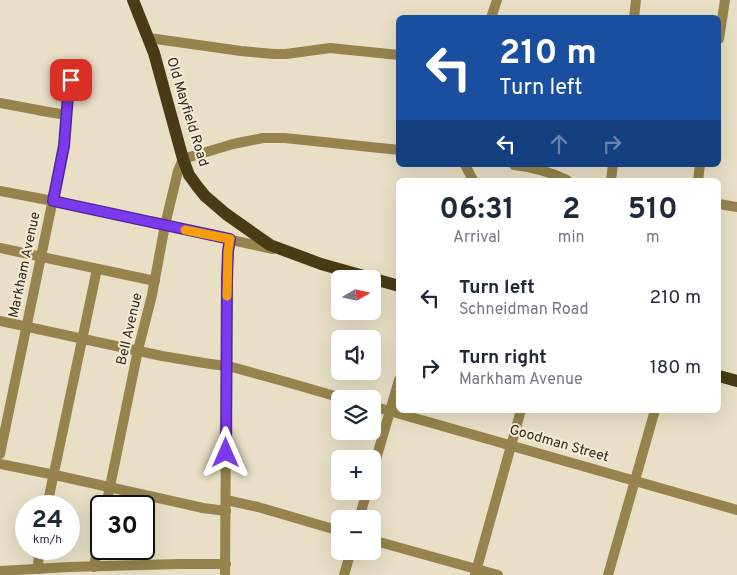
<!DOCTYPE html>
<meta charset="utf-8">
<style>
:root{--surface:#fff;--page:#f2f2f3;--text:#1f2937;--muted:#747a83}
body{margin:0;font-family:Overpass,sans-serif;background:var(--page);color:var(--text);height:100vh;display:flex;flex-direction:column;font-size:19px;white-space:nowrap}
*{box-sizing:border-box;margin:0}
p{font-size:16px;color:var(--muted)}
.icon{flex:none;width:28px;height:28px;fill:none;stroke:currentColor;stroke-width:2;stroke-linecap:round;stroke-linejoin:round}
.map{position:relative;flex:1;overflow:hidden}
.sheet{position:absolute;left:396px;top:178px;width:325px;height:235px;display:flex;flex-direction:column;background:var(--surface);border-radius:8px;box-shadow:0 5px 20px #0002}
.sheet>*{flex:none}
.top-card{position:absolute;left:396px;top:15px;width:325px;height:152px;border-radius:8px;box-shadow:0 5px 20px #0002;background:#1a4fa0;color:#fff;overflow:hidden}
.needle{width:32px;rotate:81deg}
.tools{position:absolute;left:331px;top:270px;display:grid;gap:10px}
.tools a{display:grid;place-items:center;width:50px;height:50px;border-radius:8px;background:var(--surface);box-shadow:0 5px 20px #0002;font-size:25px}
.speed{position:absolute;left:15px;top:495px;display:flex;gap:10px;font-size:25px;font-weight:700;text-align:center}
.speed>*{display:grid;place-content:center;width:65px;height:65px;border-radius:50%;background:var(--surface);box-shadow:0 5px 20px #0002;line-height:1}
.speed small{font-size:12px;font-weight:400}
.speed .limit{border:2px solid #111;border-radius:8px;background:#fff;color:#111}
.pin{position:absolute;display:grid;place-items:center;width:42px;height:42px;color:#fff;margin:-21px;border-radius:10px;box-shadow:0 2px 8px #0006}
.me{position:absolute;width:55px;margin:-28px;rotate:0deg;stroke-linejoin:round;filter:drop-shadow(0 0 4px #0008)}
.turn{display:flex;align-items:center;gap:18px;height:105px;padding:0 20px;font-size:22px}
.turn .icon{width:65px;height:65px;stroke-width:2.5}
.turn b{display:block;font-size:35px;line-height:42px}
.lanes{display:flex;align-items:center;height:48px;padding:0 20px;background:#0003;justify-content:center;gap:25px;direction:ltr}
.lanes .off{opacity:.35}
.eta{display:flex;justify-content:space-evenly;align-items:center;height:85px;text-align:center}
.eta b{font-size:30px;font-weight:700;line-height:35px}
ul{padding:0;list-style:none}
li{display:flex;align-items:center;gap:15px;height:70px;padding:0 20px}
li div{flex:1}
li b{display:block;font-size:19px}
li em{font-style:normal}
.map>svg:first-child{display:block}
</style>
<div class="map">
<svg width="737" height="575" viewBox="0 0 737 575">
<rect width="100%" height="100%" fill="#e8dfc6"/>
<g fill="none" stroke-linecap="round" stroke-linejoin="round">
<!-- minor -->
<g stroke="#96834d" stroke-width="10">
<path d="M491,18L497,0"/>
<path d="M634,18L636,0"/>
<path d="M149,38L241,51L274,54H286L330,48L399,55"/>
<path d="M719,39L725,0"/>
<path d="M0,103L43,111L66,115"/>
<path d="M465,165L473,180"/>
<path d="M514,165C533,167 550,172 567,180"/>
<path d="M611,180L613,165"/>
<path d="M698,180L700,165"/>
<path d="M0,191L53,201L273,249"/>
<path d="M719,204L737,207"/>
<path d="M0,248L155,281"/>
<path d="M0,321L162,356L204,363L232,367L290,383L345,399"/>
<path d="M372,406L737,510"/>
<path d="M0,454L64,146L68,95L71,80"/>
<path d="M0,464L55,475L203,508L226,511"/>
<path d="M372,473L399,380"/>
<path d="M226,500L258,507L340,531"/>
<path d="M47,506L97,269"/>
<path d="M106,506L138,350L152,295L165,225L178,171L183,159L233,144L263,138H285L399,150"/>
<path d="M359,519L367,491"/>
<path d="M372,540L498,575"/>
<path d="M94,567L101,528"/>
<path d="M38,569L39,549"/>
<path d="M0,571L69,567L179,564H226"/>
<path d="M225,575L227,279L229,251L230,239"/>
<path d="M344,575L351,551"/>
<path d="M475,575L521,410"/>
<path d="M608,575L655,410"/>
</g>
<!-- major -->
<g stroke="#483b15" stroke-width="12">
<path d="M133,0L154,53L183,159L189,175L197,186L205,196L226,214L270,245L321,264L399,286"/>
<path d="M719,376L737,381"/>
</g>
</g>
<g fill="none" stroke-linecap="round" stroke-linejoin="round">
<defs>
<path id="route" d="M71,80L68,95L64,146L53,201L230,239L228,251L227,279L226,453"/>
</defs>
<!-- route casing -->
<use href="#route" stroke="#51269a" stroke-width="12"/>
<!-- route -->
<use href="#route" stroke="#7c3aed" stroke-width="9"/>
<!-- slow -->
<path stroke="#f59e0b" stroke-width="9" d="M185,230L230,239L228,251L227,296"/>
</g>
<g text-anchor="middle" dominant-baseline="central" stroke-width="4" stroke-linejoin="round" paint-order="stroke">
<!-- street labels -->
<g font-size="14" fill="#2e2a21" stroke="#f6ecd3">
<text transform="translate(187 112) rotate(73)">Old Mayfield Road</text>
<text transform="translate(25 265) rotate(-78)">Markham Avenue</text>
<text transform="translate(130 329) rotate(-77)">Bell Avenue</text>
<text transform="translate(559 444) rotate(16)">Goodman Street</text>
</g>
</g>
</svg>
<div class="tools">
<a><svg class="needle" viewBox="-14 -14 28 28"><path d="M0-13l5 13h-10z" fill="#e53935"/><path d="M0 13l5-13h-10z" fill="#747a83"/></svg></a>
<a><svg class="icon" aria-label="sound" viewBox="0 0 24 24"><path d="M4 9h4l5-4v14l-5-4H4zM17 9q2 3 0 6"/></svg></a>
<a><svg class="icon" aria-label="layers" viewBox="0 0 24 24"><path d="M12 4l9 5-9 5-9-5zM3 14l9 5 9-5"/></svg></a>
<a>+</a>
<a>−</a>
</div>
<div class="speed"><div>24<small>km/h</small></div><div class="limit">30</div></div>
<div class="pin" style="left:71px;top:80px;background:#d93025"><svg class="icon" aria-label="arrive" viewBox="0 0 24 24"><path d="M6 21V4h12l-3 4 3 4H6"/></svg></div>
<svg class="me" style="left:226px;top:453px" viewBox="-20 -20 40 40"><path d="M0-17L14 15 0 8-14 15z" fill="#7c3aed" stroke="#fff" stroke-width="4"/></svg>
<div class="top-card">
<div class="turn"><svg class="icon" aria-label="left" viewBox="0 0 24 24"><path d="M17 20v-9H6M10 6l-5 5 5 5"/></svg><div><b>210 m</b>Turn left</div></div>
<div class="lanes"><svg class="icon" aria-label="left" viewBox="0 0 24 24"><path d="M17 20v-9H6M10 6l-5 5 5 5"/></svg><svg class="icon off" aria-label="ahead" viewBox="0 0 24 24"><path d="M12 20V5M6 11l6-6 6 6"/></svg><svg class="icon off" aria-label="right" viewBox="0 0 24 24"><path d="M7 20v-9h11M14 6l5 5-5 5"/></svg></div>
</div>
<section class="sheet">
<div class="eta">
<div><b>06:31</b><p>Arrival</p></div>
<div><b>2</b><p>min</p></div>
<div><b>510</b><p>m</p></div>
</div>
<ul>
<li><svg class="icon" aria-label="left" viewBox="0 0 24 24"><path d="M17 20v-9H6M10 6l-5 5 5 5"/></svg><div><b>Turn left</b><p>Schneidman Road</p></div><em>210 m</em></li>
<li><svg class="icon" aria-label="right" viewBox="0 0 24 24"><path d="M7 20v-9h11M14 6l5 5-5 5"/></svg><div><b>Turn right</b><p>Markham Avenue</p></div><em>180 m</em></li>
</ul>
</section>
</div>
